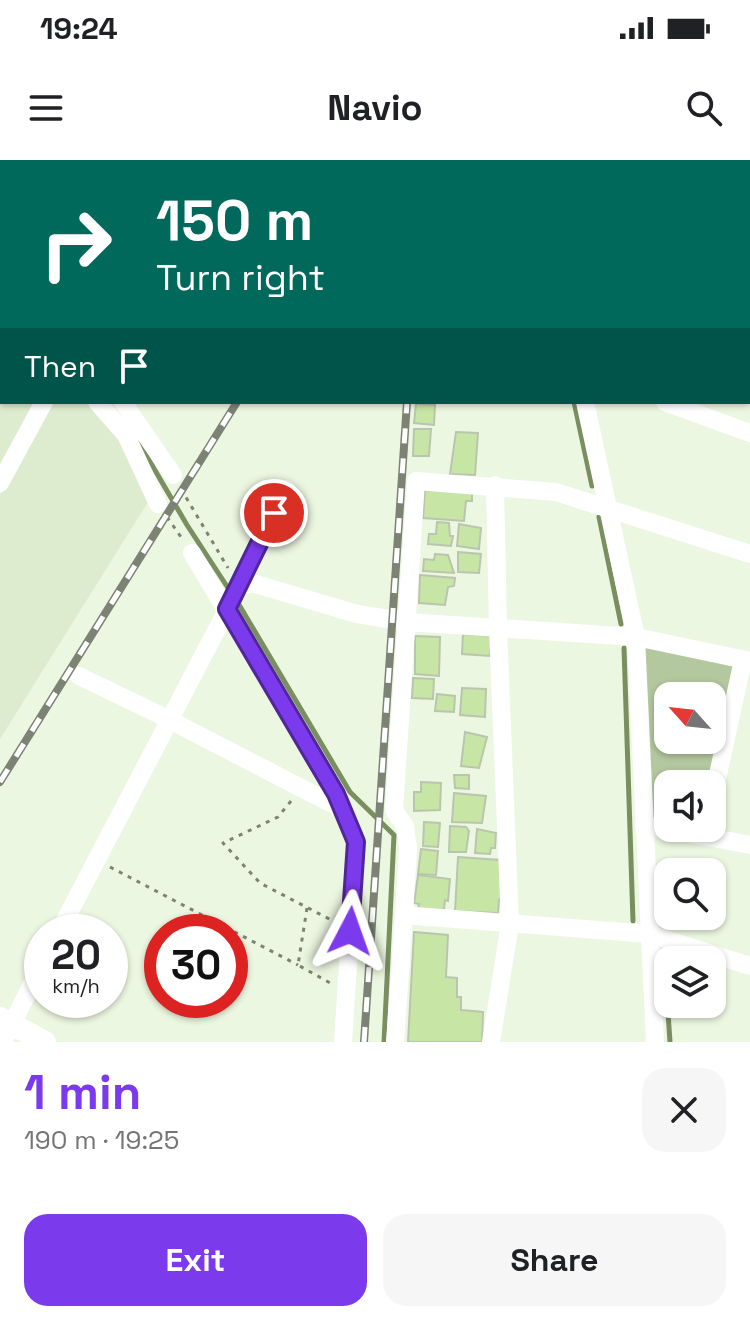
<!DOCTYPE html>
<meta charset="utf-8">
<style>
:root{--surface:#fff;--page:#f6f6f6;--text:#202124;--muted:#757577;--accent:#7c3aed}
body{margin:0;font-family:"Space Grotesk",sans-serif;background:var(--page);color:var(--text);height:100vh;display:flex;flex-direction:column;font-size:30px;white-space:nowrap}
*{box-sizing:border-box;margin:0}
p{font-size:26px;color:var(--muted)}
.icon{flex:none;width:44px;height:44px;fill:none;stroke:currentColor;stroke-width:2;stroke-linecap:round;stroke-linejoin:round}
.map{position:relative;height:882px;overflow:hidden}
.details{display:flex;flex-direction:column;background:var(--surface);flex:1}
.details>*{flex:none}
.guide{position:absolute;left:0px;top:0px;width:750px;height:244px;box-shadow:0 2px 6px #0004;background:#00695c;color:#fff;overflow:hidden}
.needle{width:52px;rotate:297deg}
.fabs{position:absolute;left:654px;top:522px;display:grid;gap:16px}
.fabs a{display:grid;place-items:center;width:72px;height:72px;border-radius:16px;background:var(--surface);box-shadow:0 2px 6px #0004;font-size:40px}
.speed{position:absolute;left:24px;top:754px;display:flex;gap:16px;font-size:40px;font-weight:700;text-align:center}
.speed>*{display:grid;place-content:center;width:104px;height:104px;border-radius:50%;background:var(--surface);box-shadow:0 2px 6px #0004;line-height:1}
.speed small{font-size:20px;font-weight:400}
.speed .limit{border:12px solid #d22;background:#fff;color:#111}
.pin{position:absolute;display:grid;place-items:center;width:68px;height:68px;color:#fff;margin:-34px;border:4px solid #fff;border-radius:50%;box-shadow:0 2px 8px #0007}
.me{position:absolute;width:88px;margin:-44px;rotate:4deg;stroke-linejoin:round;filter:drop-shadow(0 0 6px #0008)}
.turn{display:flex;align-items:center;gap:28px;height:168px;padding:0 24px;font-size:36px}
.turn .icon{width:104px;height:104px;stroke-width:2.5}
.turn b{display:block;font-size:56px;line-height:68px}
.then{display:flex;align-items:center;height:76px;padding:0 24px;background:#0003;gap:16px;font-size:30px}
.round{display:grid;place-items:center;flex:none;width:84px;height:84px;border-radius:24px;background:var(--page)}
.overview{display:flex;align-items:center;justify-content:space-between;height:136px;padding:0 24px}
h1{font-size:48px;font-weight:700;line-height:60px;color:var(--accent)}
.action{display:flex;gap:16px;margin-top:auto;padding:16px 24px}
.action a{flex:1;height:92px;border-radius:24px;background:var(--accent);color:#fff;font-size:32px;font-weight:700;line-height:92px;text-align:center}
.action a+a{background:var(--page);color:var(--text)}
.status{display:flex;justify-content:space-between;align-items:center;height:56px;padding:0 40px;background:var(--surface);direction:ltr}
.status svg{height:22px;fill:currentColor}
header{display:flex;justify-content:space-between;align-items:center;height:104px;padding:0 24px;background:var(--surface);font-size:36px;font-weight:700}
.map>svg:first-child{display:block}
</style>
<div class="status"><b>19:24</b><svg viewBox="0 0 49 12"><path d="M0 12V9h3v3zM5 12V6h3v6zM10 12V3h3v9zM15 12V0h3v12zM26 1h20v11H26zM47 4h2v5h-2z"/></svg></div>
<header><svg class="icon" aria-label="menu" viewBox="0 0 24 24"><path d="M4 6h16M4 12h16M4 18h16"/></svg>Navio<svg class="icon" aria-label="search" viewBox="0 0 24 24"><circle cx="10" cy="10" r="6"/><path d="M15 15l6 6"/></svg></header>
<div class="map">
<svg width="750" height="882" viewBox="0 0 750 882">
<rect width="100%" height="100%" fill="#ecf7e1"/>
<!-- built -->
<g fill="#ddecce">
<path d="M0,221L2,242H33L0,311Z"/>
<path d="M50,242H90L114,262L148,342L0,579V335Z"/>
</g>
<!-- green -->
<path fill="#b4c89f" fill-rule="evenodd" d="M636,477L743,500L712,624H668V668L644,665ZM668,536H712V580H668Z"/>
<g fill="none" stroke-linecap="round" stroke-linejoin="round">
<!-- stream -->
<g stroke="#798f60" stroke-width="5">
<path d="M409,2L410,0"/>
<path d="M0,117L2,116"/>
<path d="M0,158L2,159"/>
<path d="M574,242L592,326"/>
<path d="M139,283L187,365L230,431"/>
<path d="M599,357L621,464"/>
<path d="M238,443L350,632L394,675L384,882"/>
<path d="M624,488L633,761"/>
<path d="M664,793L670,882"/>
</g>
</g>
<!-- building -->
<g fill="#c7e6a5" stroke="#bac5af" stroke-width="2">
<path d="M416,244L435,245L434,265L414,263Z"/>
<path d="M414,269H431L429,296H413Z"/>
<path d="M456,272L478,273L475,315L450,314Z"/>
<path d="M425,330L472,331V341H466L464,361L423,358Z"/>
<path d="M437,362L449,363L450,376H453L451,386L428,384L429,374H436Z"/>
<path d="M459,364L481,368L479,389L457,386Z"/>
<path d="M458,392L481,394L479,413L458,412Z"/>
<path d="M435,394L448,395L454,413L423,411L424,399L434,400Z"/>
<path d="M420,415L455,418L454,426L448,427L445,445L419,443Z"/>
<path d="M463,474L492,476L490,496L462,494Z"/>
<path d="M415,476L440,477L439,516L415,514Z"/>
<path d="M413,518L434,519L433,539L412,538Z"/>
<path d="M462,528L486,529L485,557L460,555Z"/>
<path d="M437,534L455,536L454,552L435,551Z"/>
<path d="M465,572L487,577L479,608L461,606Z"/>
<path d="M454,615H469V629L455,628Z"/>
<path d="M421,622L441,623L440,650L414,651V632H421Z"/>
<path d="M454,633L486,636L482,663L452,662Z"/>
<path d="M424,662L440,663L438,687L423,686Z"/>
<path d="M450,666L466,667L469,671L466,692H449Z"/>
<path d="M477,669L496,673L495,688H491L490,694L475,693Z"/>
<path d="M421,689L438,691L436,715L418,714Z"/>
<path d="M458,697L501,700L503,737L499,740L498,753L455,751Z"/>
<path d="M418,715L450,719L448,741L445,740L444,750L418,748L419,744L414,743Z"/>
<path d="M414,772L448,775L446,817L457,818V837H461V850L483,852L482,882H408Z"/>
</g>
<g fill="none" stroke-linecap="round" stroke-linejoin="round">
<!-- path -->
<g stroke="#7c8375" stroke-width="3" stroke-dasharray="4 6" stroke-linecap="butt">
<path d="M181,329L228,408"/>
<path d="M167,357L183,380"/>
<path d="M291,641L278,657L223,683L260,723L335,762"/>
<path d="M110,707L298,805"/>
<path d="M307,748L298,805L332,824"/>
</g>
<!-- minor -->
<g stroke="#fff" stroke-width="18">
<path d="M75,0L79,2"/>
<path d="M206,2L207,0"/>
<path d="M353,2L354,0"/>
<path d="M470,2L471,0"/>
<path d="M554,2L555,0"/>
<path d="M658,2L660,0"/>
<path d="M748,136L750,137"/>
<path d="M0,175L2,177"/>
<path d="M97,242L126,275L158,344"/>
<path d="M123,242L173,315"/>
<path d="M585,242L636,477L655,882"/>
<path d="M665,242L750,273"/>
<path d="M0,323L44,242"/>
<path d="M192,393L336,634L356,682L343,882"/>
<path d="M239,427L286,329"/>
<path d="M79,516L160,555L342,649"/>
<path d="M712,642L743,500"/>
<path d="M644,665L750,685"/>
<path d="M404,755L408,688L405,666L394,650L416,321L556,332L750,394"/>
<path d="M59,772L239,427L252,423L357,454L407,462L636,477L750,501"/>
<path d="M3,882L42,804"/>
<path d="M395,882L404,755L649,774L750,806"/>
<path d="M491,882L510,764L498,469L495,325"/>
</g>
<!-- major -->
<path stroke="#fff" stroke-width="22" d="M0,858L45,882"/>
<defs>
<g id="rail">
<path d="M388,2L389,0"/>
<path d="M451,2V0"/>
<path d="M0,622L237,242"/>
<path d="M364,882L407,242"/>
</g>
</defs>
<!-- rail casing -->
<use href="#rail" stroke="#7c8375" stroke-width="8"/>
<!-- rail -->
<use href="#rail" stroke="#fff" stroke-width="5" stroke-dasharray="15" stroke-linecap="butt"/>
</g>
<g fill="none" stroke-linecap="round" stroke-linejoin="round">
<defs>
<path id="route" d="M274,353L227,449L336,634L356,682L350,771"/>
</defs>
<!-- route casing -->
<use href="#route" stroke="#51269a" stroke-width="20"/>
<!-- route -->
<use href="#route" stroke="#7c3aed" stroke-width="14"/>
</g>
</svg>
<div class="fabs">
<a><svg class="needle" viewBox="-14 -14 28 28"><path d="M0-13l5 13h-10z" fill="#e53935"/><path d="M0 13l5-13h-10z" fill="#757577"/></svg></a>
<a><svg class="icon" aria-label="sound" viewBox="0 0 24 24"><path d="M4 9h4l5-4v14l-5-4H4zM17 9q2 3 0 6"/></svg></a>
<a><svg class="icon" aria-label="search" viewBox="0 0 24 24"><circle cx="10" cy="10" r="6"/><path d="M15 15l6 6"/></svg></a>
<a><svg class="icon" aria-label="layers" viewBox="0 0 24 24"><path d="M12 4l9 5-9 5-9-5zM3 14l9 5 9-5"/></svg></a>
</div>
<div class="speed"><div>20<small>km/h</small></div><div class="limit">30</div></div>
<div class="pin" style="left:274px;top:353px;background:#d93025"><svg class="icon" aria-label="arrive" viewBox="0 0 24 24"><path d="M6 21V4h12l-3 4 3 4H6"/></svg></div>
<svg class="me" style="left:350px;top:771px" viewBox="-20 -20 40 40"><path d="M0-17L14 15 0 8-14 15z" fill="#7c3aed" stroke="#fff" stroke-width="4"/></svg>
<div class="guide">
<div class="turn"><svg class="icon" aria-label="right" viewBox="0 0 24 24"><path d="M7 20v-9h11M14 6l5 5-5 5"/></svg><div><b>150 m</b>Turn right</div></div>
<div class="then">Then<svg class="icon" aria-label="arrive" viewBox="0 0 24 24"><path d="M6 21V4h12l-3 4 3 4H6"/></svg></div>
</div>
</div>
<section class="details">
<div class="overview"><div><h1>1 min</h1><p>190 m · 19:25</p></div><a class="round"><svg class="icon" aria-label="close" viewBox="0 0 24 24"><path d="M6 6l12 12M18 6L6 18"/></svg></a></div>
<div class="action"><a>Exit</a><a>Share</a></div>
</section>
